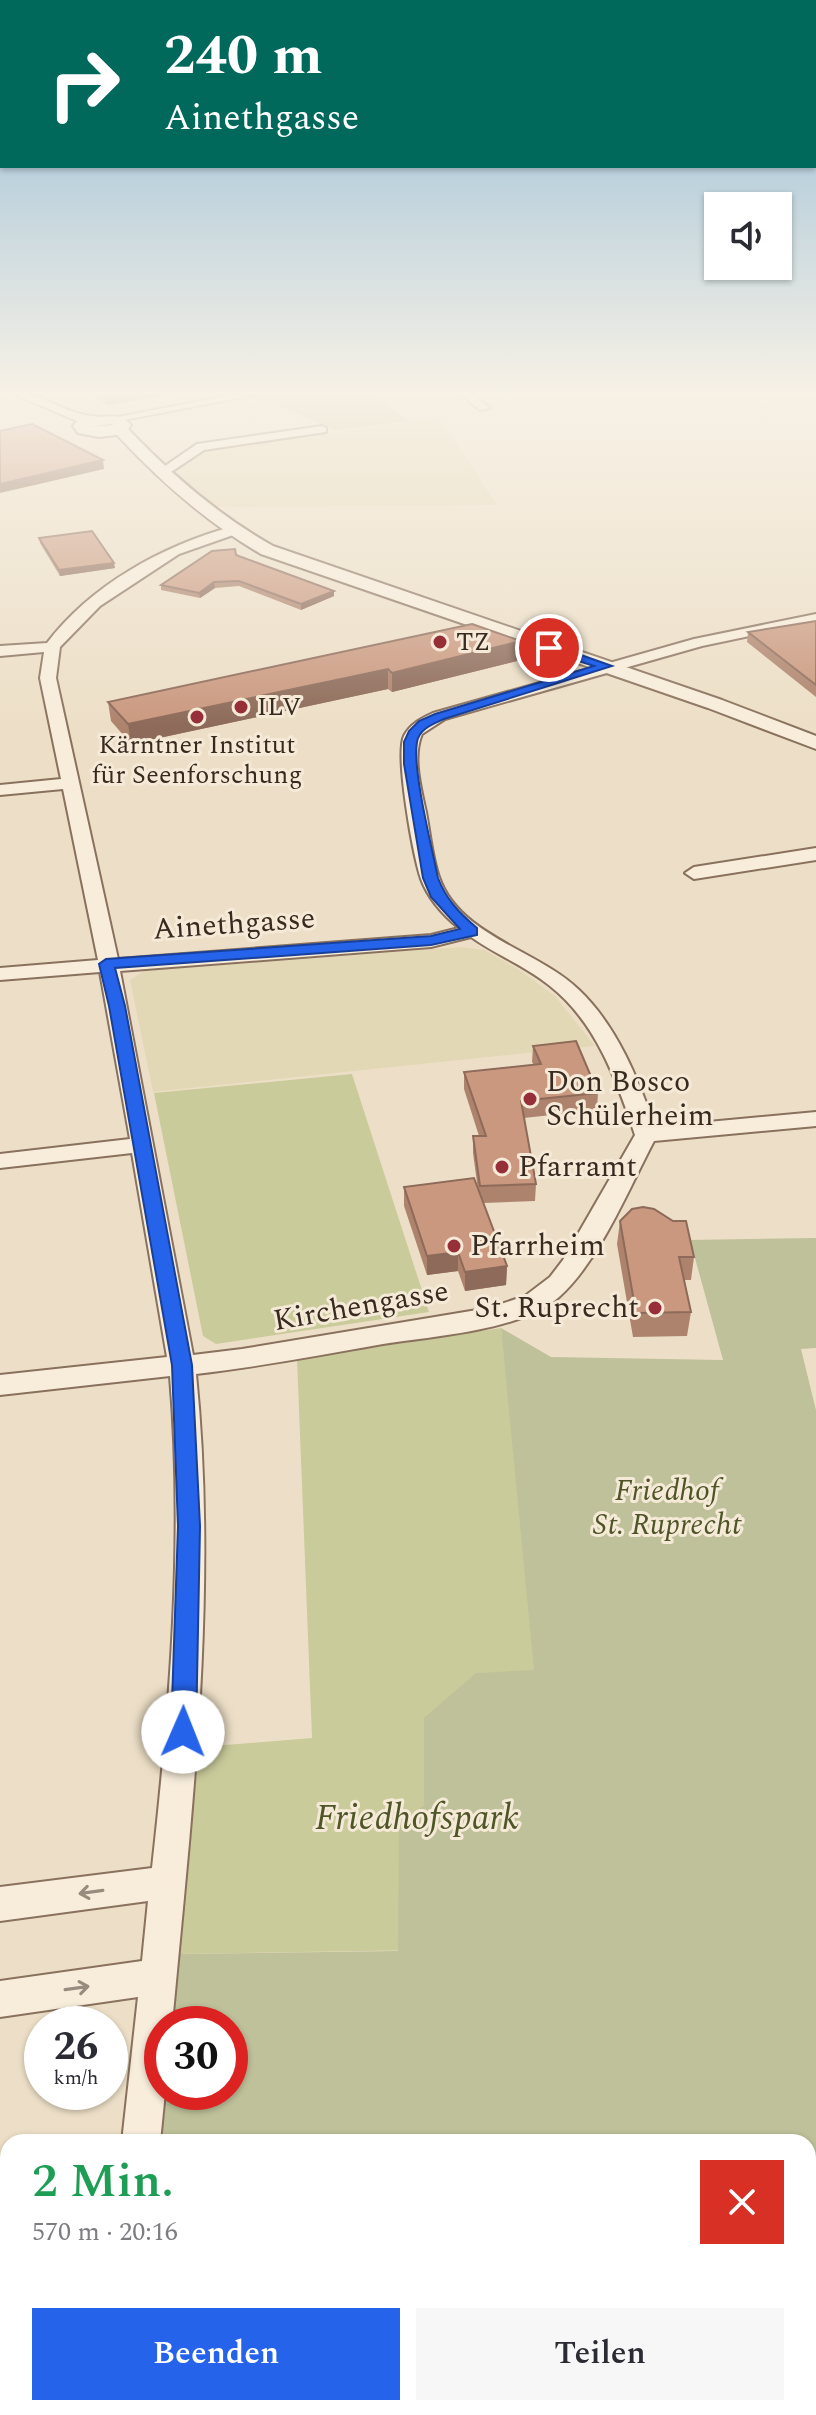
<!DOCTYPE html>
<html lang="de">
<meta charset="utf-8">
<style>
:root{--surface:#fff;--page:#f7f7f7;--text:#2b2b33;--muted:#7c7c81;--accent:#2563eb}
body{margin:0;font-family:Spectral,serif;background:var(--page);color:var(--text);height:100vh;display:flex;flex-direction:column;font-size:30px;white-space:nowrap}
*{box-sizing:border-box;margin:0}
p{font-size:26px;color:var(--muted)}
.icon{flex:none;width:44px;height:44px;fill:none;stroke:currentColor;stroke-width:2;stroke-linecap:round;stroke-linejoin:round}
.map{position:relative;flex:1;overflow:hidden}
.panel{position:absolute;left:0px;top:2134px;width:816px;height:282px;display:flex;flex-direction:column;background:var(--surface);border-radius:24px 24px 0 0;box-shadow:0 2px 6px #0004}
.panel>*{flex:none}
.hud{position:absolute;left:0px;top:0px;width:816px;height:168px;box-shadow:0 2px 6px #0004;background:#00695c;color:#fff;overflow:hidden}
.buttons{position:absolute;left:704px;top:192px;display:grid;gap:16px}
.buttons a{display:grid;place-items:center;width:88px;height:88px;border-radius:0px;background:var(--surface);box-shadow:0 2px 6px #0004;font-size:40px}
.speed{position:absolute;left:24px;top:2006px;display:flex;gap:16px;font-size:40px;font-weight:700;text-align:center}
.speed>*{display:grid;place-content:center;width:104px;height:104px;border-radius:50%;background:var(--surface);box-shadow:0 2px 6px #0004;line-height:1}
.speed small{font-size:20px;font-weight:400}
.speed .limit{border:12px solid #d22;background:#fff;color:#111}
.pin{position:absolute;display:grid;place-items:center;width:68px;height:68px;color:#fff;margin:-34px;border:4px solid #fff;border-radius:50%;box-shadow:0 2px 8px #0007}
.me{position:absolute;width:88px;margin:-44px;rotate:1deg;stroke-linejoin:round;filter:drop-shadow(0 0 6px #0008)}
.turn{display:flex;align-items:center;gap:28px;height:168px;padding:0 32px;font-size:36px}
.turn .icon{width:104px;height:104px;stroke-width:2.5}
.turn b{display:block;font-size:56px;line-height:68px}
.round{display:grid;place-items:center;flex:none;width:84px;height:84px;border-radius:0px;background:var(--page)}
.headline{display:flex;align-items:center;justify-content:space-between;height:136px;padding:0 32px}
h1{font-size:48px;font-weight:600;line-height:60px;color:#1e9e55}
.action{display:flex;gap:16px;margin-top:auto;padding:16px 32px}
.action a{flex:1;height:92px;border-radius:0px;background:var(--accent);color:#fff;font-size:32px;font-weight:600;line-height:92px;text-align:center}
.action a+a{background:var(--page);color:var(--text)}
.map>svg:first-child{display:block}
</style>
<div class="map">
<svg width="816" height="2415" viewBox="0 0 816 2415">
<rect width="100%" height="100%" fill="#eddfc7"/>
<!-- farmland -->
<g fill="#e3d8b5">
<path d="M439,418L497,505L216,507L172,470L203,449Z"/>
<path d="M460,947L485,950L521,971L555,996L595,1046L153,1092L130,980L144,971Z"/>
</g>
<!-- green -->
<g fill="#cacb9b">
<path d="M298,389H367L408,421L335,430L257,397Z"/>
<path d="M352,1074L429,1312L216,1344L203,1336L154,1093Z"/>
<path d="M501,1328C524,1534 546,1741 552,1948L176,1954L200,1747L312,1738L297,1359Z"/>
</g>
<!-- cemetery -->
<path fill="#bfc19a" d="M816,1238V1348L801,1349L816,1410V2415H139L140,2408H808V2142H161L165,2092H230V2024H170L176,1954L398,1951L399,1826L424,1805V1718L476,1673L534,1670L501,1328L551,1357L723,1360L690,1240Z"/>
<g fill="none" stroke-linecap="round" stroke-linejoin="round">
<defs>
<g id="minor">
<path d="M261,389H284L114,422L108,419Z"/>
<path d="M454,389H466L490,408L480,410Z"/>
<path d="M322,426L326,428V432L204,450L165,476L155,473L197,444Z"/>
<path d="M231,527L238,531L236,534L179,554L100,606L60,647L56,678L118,959L431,935L459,928C443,915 428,898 421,879C413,855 395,756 404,736C410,724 422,718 433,713L694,639L816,614V622L702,646L445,719L422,734C412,757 421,789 426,812C430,833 432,857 439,877C459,936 538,950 579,990C617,1026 638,1079 655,1127L816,1112V1126L654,1141C628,1190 600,1260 559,1297C521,1331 433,1336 383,1344C321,1355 259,1367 196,1374C218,1590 192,1809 172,2024H162V2092H165L160,2142H122L138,1997L0,2017V1981L142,1961L148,1901L0,1921V1887L152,1868C170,1706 184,1539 170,1376L0,1395V1375L167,1357L132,1153L0,1168V1154L130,1139L100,972L0,980V968L98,960L63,789L0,795V785L61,779L40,678L44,652L0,656V646L47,643C91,585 162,546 231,527ZM471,937C496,955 526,966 550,986C596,1022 617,1081 635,1135L563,1260L550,1277L525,1296L489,1308L242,1349L193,1355L120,971L431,947Z"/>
<path d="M816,848V860L694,879L685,873L694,867Z"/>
<path d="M94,2408H136V2415H92Z"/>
</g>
<path id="tertiary" d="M2,389C35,388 59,412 91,416C108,419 118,411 131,425L128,429C172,475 218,515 273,546L722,700L816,736V749L708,708L261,554C206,522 160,481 117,435L99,437L78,433L73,426L77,421ZM111,424L114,425L89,427Z"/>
</defs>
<!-- minor casing -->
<use href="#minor" stroke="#89715d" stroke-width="4"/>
<!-- tertiary casing -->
<use href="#tertiary" stroke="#89715d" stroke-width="4"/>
<!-- minor -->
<use href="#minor" fill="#f8eddb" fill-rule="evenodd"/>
<!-- tertiary -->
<use href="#tertiary" fill="#f8eddb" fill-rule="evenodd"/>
</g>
<!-- wall -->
<g fill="#ae836d">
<path d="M83,389H200L107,405Z"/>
<path d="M39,538L115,568L60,576L40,543Z"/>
<path d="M236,555L334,596L301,610L239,586L215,588L200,598L161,590V585Z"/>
<path d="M816,621V697L747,642L748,632Z"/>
<path d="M521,641V660L392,692L388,689L131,744L111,721L108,702Z"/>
<path d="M533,1046L598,1093L597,1110L524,1118L536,1184L535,1201L483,1203L507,1266L506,1285L465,1291L458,1271L427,1275L404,1206V1187L478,1190L473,1153V1136H479L464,1089V1072L534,1065L532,1062Z"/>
<path d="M620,1221L694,1257L691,1280H684L691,1312L687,1336L633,1337L617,1244Z"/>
</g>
<!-- shaded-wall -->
<g fill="#8d6a59">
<path d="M120,389H200L107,405L105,391Z"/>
<path d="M103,460L104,469L0,493V484Z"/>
<path d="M114,563L115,568L60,576L59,570Z"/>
<path d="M214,582L215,588L200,598L199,593Z"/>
<path d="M334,591V596L301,610V604Z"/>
<path d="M521,641V660L392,692V673Z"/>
<path d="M388,669V689L131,744L128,724Z"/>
<path d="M458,1252V1271L427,1275V1256Z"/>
<path d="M507,1266L506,1285L465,1291V1272Z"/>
</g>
<!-- building -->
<g fill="#ca987f" stroke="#8d6a59" stroke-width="2">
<path d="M102,389H120L105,391Z"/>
<path d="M32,424L103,460L0,484V431Z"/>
<path d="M92,531L114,563L59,570L39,538Z"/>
<path d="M235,549L236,555L334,591L301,604L239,581L214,582L199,593L161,585L212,551Z"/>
<path d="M816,621V685L748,632Z"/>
<path d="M472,624L521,641L392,673L388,669L128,724L108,702Z"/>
<path d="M576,1041L598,1093L521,1101L536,1184L480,1186L473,1136H486L464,1072L541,1064L533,1046Z"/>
<path d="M474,1178L507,1266L465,1272L458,1252L427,1256L404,1187Z"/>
<path d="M643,1207L654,1209L673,1221H686L694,1257H679L691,1312L636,1313L620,1221L632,1209Z"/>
</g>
<!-- one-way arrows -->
<defs><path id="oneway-shaft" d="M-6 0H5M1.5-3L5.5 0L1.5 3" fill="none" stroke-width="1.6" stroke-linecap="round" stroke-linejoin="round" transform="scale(2)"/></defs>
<g stroke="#988c7e">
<use href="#oneway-shaft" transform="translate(91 1892) rotate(172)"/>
<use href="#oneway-shaft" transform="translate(77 1988) rotate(-8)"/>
</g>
<!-- sky -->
<linearGradient id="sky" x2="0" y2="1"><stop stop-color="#8eb9d5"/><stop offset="0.54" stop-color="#f7f1e6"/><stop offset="1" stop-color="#f7f1e6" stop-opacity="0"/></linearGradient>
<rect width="816" height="727" fill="url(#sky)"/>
<!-- route -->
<path fill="#2563eb" stroke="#184099" stroke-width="2" d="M545,645H553L612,666L444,719C433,724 419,729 417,742C412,769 432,848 438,878C446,899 459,913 477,928V935L431,945L115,968L125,1006L192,1365L200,1526L196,1732L192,1740L183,1743L175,1740L171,1732L178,1526L172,1365L109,1006L99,964L106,959L431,936L460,929L431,897L423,878L404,764V742L409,731L419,721L435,714L594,666L545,650Z"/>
<!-- markers -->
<g fill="#962f38" stroke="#f5ead7" stroke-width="3">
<circle cx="440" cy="642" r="8"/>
<circle cx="241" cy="707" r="8"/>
<circle cx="197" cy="717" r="8"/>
<circle cx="530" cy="1099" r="8"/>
<circle cx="502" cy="1167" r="8"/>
<circle cx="454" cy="1246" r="8"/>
<circle cx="655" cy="1308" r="8"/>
</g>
<g text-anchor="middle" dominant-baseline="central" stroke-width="6" stroke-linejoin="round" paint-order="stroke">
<!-- far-poi labels -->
<g font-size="26" fill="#392a20" stroke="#f5ead7" text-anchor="start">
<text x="456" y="642">TZ</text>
<text x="257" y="707">ILV</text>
<text x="197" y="745" text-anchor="middle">Kärntner Institut<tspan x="197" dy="30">für Seenforschung</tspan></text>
</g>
<!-- street labels -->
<g font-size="30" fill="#392a20" stroke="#f5ead7">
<text transform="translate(234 924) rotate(-4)">Ainethgasse</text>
<text transform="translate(361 1306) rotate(-10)">Kirchengasse</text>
</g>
<!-- poi labels -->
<g font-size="30" fill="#392a20" stroke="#f5ead7" text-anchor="start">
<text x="546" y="1082">Don Bosco<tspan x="546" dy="34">Schülerheim</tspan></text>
<text x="518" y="1167">Pfarramt</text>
<text x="470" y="1246">Pfarrheim</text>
<text x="639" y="1308" text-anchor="end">St. Ruprecht</text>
</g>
<!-- park labels -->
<g font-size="30" font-style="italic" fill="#4e5527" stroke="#f5ead7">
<text x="667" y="1491">Friedhof<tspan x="667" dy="34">St. Ruprecht</tspan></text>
</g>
<!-- near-park labels -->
<g font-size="36" font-style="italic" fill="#4e5527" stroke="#f5ead7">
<text x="417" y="1818">Friedhofspark</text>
</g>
</g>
</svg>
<div class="buttons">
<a><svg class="icon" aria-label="sound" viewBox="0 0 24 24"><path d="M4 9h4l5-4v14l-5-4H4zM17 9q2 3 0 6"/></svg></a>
</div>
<div class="speed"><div>26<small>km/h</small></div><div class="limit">30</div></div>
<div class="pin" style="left:549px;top:648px;background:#d93025"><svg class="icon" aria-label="arrive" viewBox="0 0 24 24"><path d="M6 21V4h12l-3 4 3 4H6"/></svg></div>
<svg class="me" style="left:183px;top:1732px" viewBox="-20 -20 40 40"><circle r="19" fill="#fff"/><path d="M0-13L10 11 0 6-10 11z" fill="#2563eb"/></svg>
<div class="hud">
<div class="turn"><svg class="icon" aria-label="right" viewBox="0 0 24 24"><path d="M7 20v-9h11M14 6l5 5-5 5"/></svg><div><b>240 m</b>Ainethgasse</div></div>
</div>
<section class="panel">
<div class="headline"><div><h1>2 Min.</h1><p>570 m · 20:16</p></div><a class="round" style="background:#d93025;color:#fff"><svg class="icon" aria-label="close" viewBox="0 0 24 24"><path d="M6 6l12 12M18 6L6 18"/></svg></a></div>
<div class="action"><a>Beenden</a><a>Teilen</a></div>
</section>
</div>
